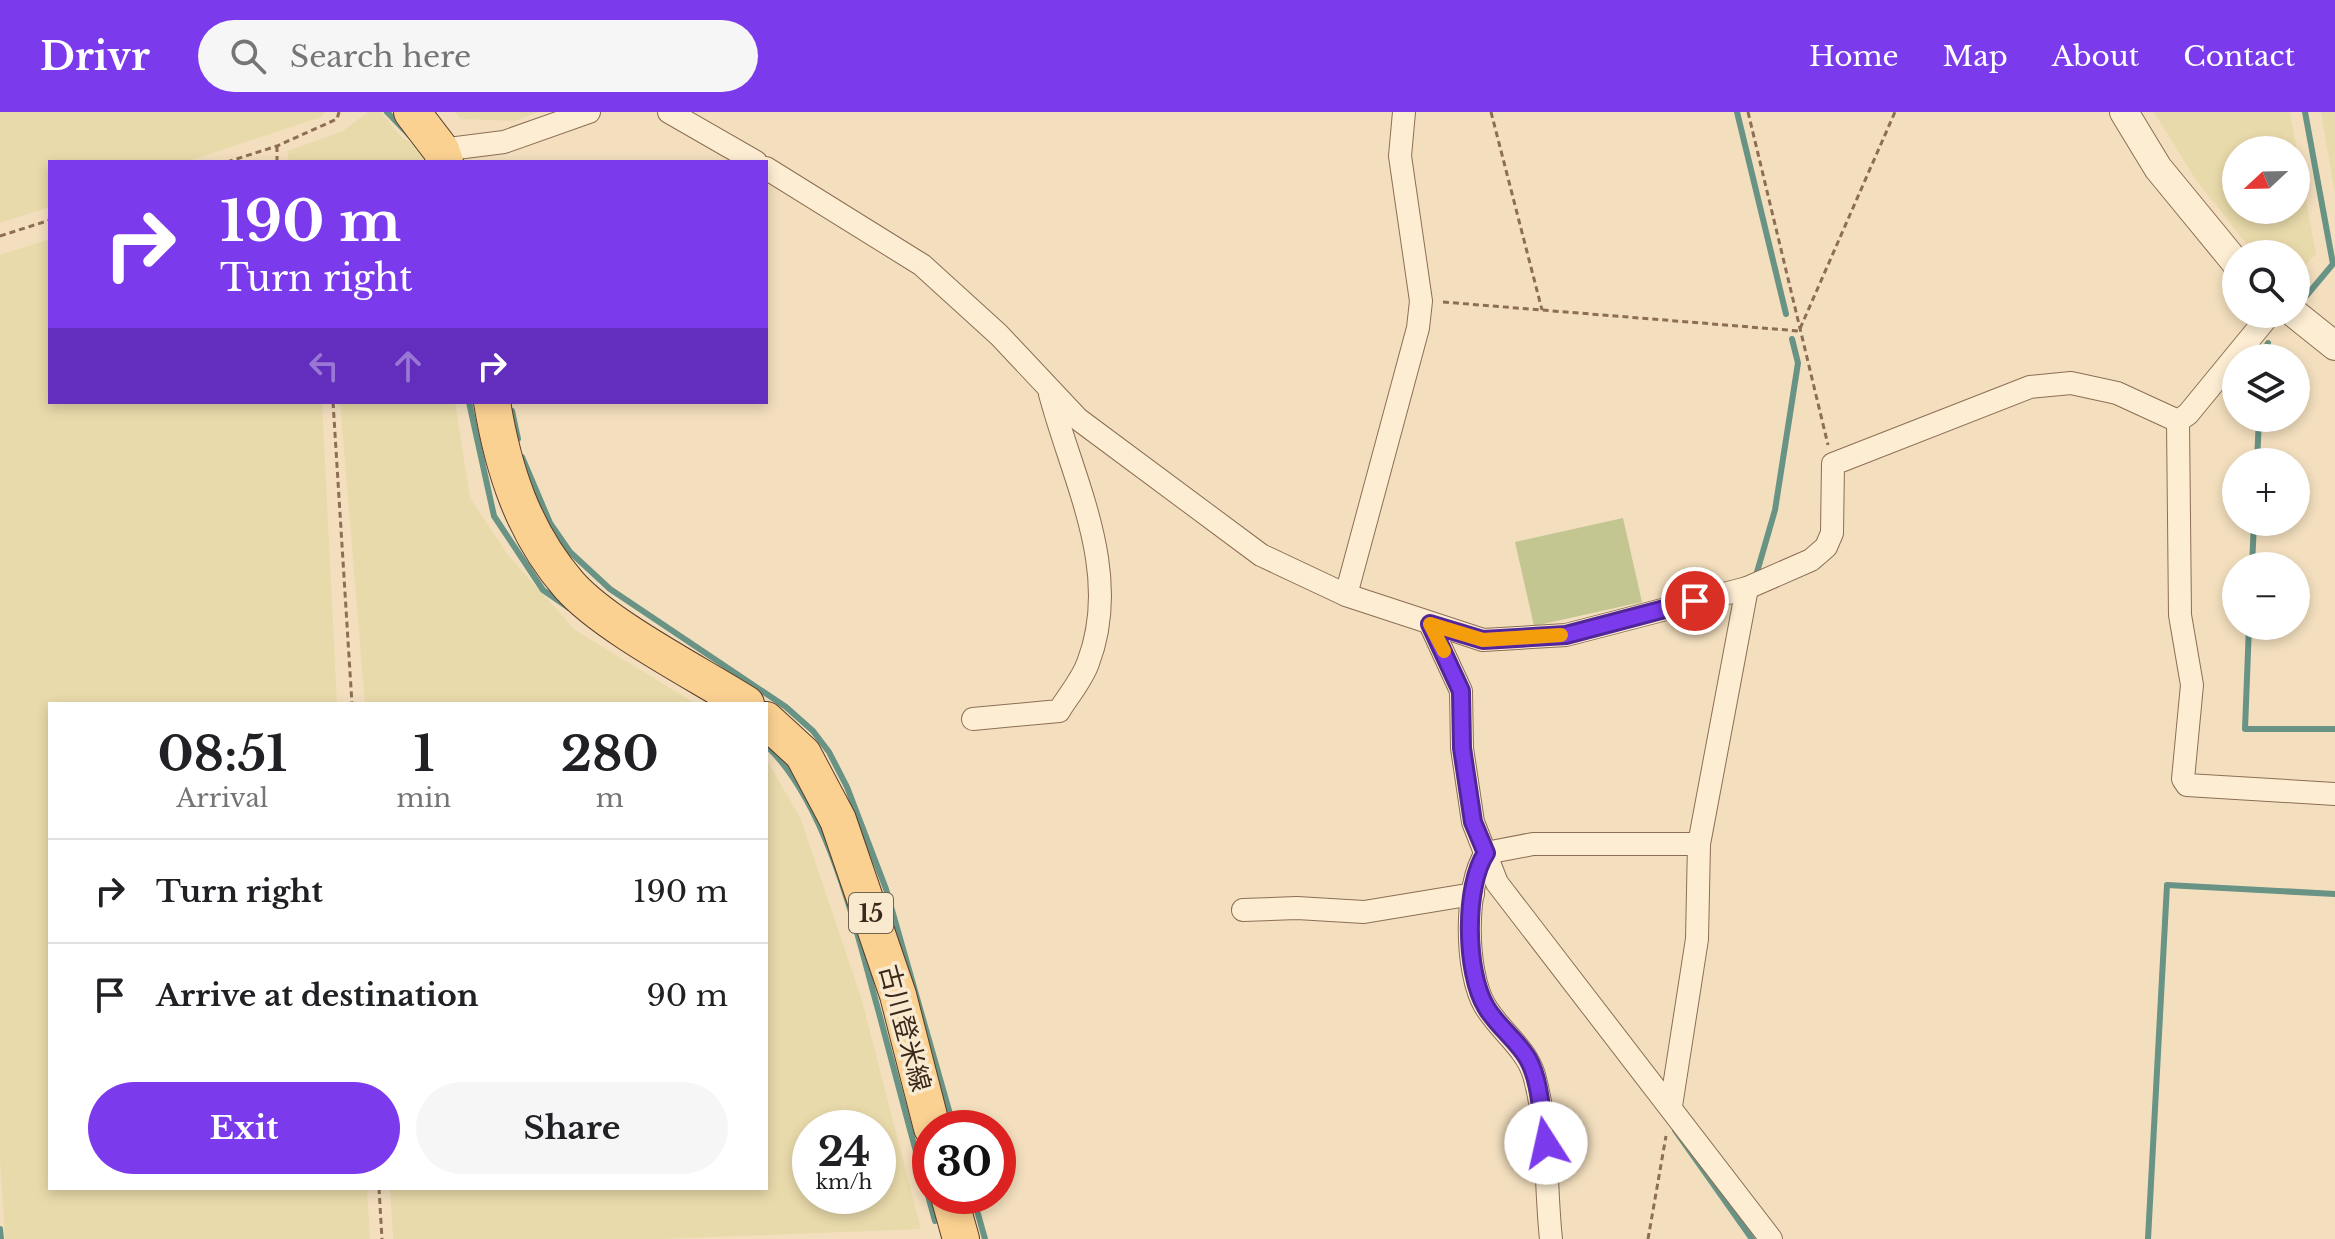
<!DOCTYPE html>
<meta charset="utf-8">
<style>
:root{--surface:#fff;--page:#f6f6f6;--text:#202124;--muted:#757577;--line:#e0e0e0;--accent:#7c3aed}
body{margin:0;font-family:"Libre Baskerville","Noto Sans JP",serif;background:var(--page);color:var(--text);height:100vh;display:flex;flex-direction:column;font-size:30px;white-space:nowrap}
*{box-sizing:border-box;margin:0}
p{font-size:26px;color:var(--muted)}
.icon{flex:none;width:44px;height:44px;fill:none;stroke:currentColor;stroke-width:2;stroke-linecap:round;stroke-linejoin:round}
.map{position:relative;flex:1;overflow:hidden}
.drawer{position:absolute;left:48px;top:590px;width:720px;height:488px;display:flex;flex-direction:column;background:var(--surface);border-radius:0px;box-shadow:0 4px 12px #0003}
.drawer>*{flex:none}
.hud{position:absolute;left:48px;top:48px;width:720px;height:244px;border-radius:0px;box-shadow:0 4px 12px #0003;background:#7c3aed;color:#fff;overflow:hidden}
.needle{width:52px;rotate:248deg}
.fabs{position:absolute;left:2222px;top:24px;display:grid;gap:16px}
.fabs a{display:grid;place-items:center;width:88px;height:88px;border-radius:50%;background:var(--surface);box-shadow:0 4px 12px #0003;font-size:40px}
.speed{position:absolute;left:792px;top:998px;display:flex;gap:16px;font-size:40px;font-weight:700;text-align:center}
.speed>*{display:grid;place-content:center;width:104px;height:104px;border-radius:50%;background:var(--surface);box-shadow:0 4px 12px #0003;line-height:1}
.speed small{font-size:20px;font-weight:400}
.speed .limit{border:12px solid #d22;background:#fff;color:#111}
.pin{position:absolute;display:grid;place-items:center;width:68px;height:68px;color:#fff;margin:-34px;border:4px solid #fff;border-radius:50%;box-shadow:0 2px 8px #0007}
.me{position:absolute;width:88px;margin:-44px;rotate:350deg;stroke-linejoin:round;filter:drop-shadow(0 0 6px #0008)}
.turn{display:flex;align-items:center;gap:28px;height:168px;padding:0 40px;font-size:36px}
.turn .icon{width:104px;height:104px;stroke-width:2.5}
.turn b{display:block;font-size:56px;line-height:68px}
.lanes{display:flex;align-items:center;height:76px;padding:0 40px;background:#0003;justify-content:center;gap:40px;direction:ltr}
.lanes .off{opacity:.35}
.eta{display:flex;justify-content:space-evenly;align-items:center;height:136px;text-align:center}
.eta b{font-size:48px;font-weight:700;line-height:56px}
.button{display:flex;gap:16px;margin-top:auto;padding:16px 40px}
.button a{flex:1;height:92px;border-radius:48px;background:var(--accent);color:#fff;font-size:32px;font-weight:700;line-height:92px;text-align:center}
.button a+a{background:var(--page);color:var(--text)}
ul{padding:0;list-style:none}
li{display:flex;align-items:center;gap:24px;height:104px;padding:0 40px;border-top:2px solid var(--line)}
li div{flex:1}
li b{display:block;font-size:30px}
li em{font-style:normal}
header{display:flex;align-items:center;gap:48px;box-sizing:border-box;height:112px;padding:0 40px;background:var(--accent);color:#fff}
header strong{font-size:38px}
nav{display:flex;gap:44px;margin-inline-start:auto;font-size:28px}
.search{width:560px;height:72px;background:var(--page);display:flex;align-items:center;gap:20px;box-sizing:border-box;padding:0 28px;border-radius:44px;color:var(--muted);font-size:30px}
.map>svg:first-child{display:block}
</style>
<header>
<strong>Drivr</strong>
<div class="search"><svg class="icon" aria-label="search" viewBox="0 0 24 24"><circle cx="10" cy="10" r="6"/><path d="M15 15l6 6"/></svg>Search here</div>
<nav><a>Home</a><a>Map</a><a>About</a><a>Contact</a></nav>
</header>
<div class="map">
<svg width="2335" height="1127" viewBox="0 0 2335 1127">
<rect width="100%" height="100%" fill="#f3dfbe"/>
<!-- farmland -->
<g fill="#e9daab" fill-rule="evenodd">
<path d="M0,0H325L321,5L185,50H50V95L0,111Z"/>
<path d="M368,0H381L402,26L426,38L431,50H289L287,39L343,19Z"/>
<path d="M455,0H538L515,9L461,7Z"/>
<path d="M2154,0H2290L2316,142L2296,163V142H2256L2250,136L2196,68ZM2236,38H2296V98H2236Z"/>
<path d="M2321,0H2335V82Z"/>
<path d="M50,127V290H322L337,592H50V1076H367L370,1127H5L0,1048V143Z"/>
<path d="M340,290H455L470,386L508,443L575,518L696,592H365Z"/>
<path d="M766,647L800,705L861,885L921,1117L664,1127H393L390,1076H766ZM878,1016V1084H810V1016Z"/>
</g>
<!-- cemetery -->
<path fill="#c4c692" d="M1623,406L1642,490L1534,514L1515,430Z"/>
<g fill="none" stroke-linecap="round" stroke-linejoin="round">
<!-- stream -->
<g stroke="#689385" stroke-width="6">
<path d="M387,0L414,28"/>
<path d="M1737,0L1786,202"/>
<path d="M2305,0L2333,152L2307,183"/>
<path d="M2261,246L2268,231"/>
<path d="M469,290L494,404L543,478L569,496"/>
<path d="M512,299L518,327"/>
<path d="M522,345L550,411L570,440L610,477L786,595L813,619L829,640L847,675L886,777L954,1016"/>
<path d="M2257,350L2259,306"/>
<path d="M2252,454L2254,410"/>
<path d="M1755,467L1775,398L1798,251L1792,227"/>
<path d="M2249,514L2245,617H2335"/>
<path d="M766,633C829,693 856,819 879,901C897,970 916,1040 935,1109"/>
<path d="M1675,1018L1752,1127"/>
<path d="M973,1084L985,1127"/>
<path d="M0,1117L1,1127"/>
<path d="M2148,1127L2167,773L2335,782"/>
</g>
<defs>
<g id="minor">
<path d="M669,0L756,50"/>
<path d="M441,38L504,30L589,0"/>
<path d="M766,56L922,153L999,223L1078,307L1261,443L1346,483L1483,528L1566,523L1747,476L1811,448L1826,435L1832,421L1833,352L2030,275L2071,271L2117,281L2178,309L2188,302L2270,202"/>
<path d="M2178,309L2180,503L2192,573L2183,667L2187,673L2335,682"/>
<path d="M1346,483L1418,216L1421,189L1400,44L1404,0"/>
<path d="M1430,512L1461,579L1462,636L1473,710L1497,771L1771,1127"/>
<path d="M973,607L1059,599C1068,584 1082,568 1088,551C1123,460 1073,369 1050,282"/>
<path d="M1243,798L1297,796L1364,800L1473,782"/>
<path d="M1671,994L1697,827L1699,732L1747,476"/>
<path d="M1551,1127C1545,1072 1549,1017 1534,963C1526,936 1500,919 1485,894C1465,860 1464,774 1486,741L1533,732H1699"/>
</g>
<g id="tertiary">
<path d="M2124,0L2158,56L2236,151"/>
<path d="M2295,202L2335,234"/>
</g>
<g id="primary">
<path d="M412,0L441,38L445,50"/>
<path d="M492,290C503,357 523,420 569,473C605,514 697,561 746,592"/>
<path d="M766,608L803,642L838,708L898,883L932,1016"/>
<path d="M949,1084L961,1127"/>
</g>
</defs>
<!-- minor casing -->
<use href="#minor" stroke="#8d6e55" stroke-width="24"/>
<!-- tertiary casing -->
<use href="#tertiary" stroke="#8d6e55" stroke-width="30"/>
<!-- primary casing -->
<use href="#primary" stroke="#5a3c2a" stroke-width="38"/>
<!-- path -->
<g stroke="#8d6e55" stroke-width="3" stroke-dasharray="6 4" stroke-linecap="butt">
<path d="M1491,0L1542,198"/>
<path d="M1748,0L1828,333"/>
<path d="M227,50L277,34L337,7L339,0"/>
<path d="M277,50V34"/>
<path d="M0,124L50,108"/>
<path d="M1443,190L1799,219L1895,0"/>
<path d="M333,290L352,592"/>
<path d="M379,1076L382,1127"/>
<path d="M1648,1127L1666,1024"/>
</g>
<!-- minor -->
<use href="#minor" stroke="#fcedd3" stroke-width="22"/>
<!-- tertiary -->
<use href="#tertiary" stroke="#fcedd3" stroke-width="28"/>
<!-- primary -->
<use href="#primary" stroke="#fbd192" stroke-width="36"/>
</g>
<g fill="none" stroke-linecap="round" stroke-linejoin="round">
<defs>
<path id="route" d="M1546,1031C1541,1005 1541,970 1528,947C1517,928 1497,914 1486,895C1465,860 1464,774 1486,741L1473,710L1462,636L1461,579L1430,512L1483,528L1566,523L1695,489"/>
</defs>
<!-- route casing -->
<use href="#route" stroke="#51269a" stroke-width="20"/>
<!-- route -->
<use href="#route" stroke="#7c3aed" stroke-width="14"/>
<!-- slow -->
<path stroke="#f59e0b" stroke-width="14" d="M1444,539L1430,512L1483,528L1561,523"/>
</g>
<g text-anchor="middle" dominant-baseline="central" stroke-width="7" stroke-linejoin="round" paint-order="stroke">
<!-- shield labels -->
<rect fill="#f9eacf" stroke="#746251" stroke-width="2" x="849" y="781" width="44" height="40" rx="6"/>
<g font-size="24" font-weight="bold" fill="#3b281b">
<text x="871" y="801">15</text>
</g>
<!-- street labels -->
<g font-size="26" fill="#3b281b" stroke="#f9eacf">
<text transform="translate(905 916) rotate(75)">古川登米線</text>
</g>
</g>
</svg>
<div class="fabs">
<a><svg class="needle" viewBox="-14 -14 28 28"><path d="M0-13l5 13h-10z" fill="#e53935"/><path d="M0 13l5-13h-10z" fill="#757577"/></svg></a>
<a><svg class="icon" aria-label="search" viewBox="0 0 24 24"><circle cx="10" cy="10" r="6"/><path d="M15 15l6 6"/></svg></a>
<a><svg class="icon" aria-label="layers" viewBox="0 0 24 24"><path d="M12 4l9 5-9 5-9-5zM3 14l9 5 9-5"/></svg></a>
<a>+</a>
<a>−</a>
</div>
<div class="speed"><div>24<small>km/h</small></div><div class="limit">30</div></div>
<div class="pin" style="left:1695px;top:489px;background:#d93025"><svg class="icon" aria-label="arrive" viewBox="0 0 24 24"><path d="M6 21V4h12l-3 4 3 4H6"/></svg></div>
<svg class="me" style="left:1546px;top:1031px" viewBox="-20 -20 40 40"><circle r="19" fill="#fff"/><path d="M0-13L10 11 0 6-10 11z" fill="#7c3aed"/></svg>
<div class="hud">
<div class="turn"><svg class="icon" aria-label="right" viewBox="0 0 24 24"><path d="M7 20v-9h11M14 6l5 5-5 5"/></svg><div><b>190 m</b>Turn right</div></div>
<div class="lanes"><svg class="icon off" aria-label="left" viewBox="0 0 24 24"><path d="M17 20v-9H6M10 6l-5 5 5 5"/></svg><svg class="icon off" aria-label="ahead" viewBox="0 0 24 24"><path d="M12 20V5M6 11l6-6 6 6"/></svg><svg class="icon" aria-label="right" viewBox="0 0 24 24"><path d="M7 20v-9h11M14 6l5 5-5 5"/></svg></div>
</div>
<section class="drawer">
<div class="eta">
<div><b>08:51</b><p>Arrival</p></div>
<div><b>1</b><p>min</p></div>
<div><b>280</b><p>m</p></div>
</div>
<ul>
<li><svg class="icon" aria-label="right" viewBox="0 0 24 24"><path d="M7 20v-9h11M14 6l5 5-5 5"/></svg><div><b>Turn right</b></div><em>190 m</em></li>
<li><svg class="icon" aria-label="arrive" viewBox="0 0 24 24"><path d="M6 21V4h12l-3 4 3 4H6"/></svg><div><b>Arrive at destination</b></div><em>90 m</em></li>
</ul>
<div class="button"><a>Exit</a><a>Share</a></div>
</section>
</div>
